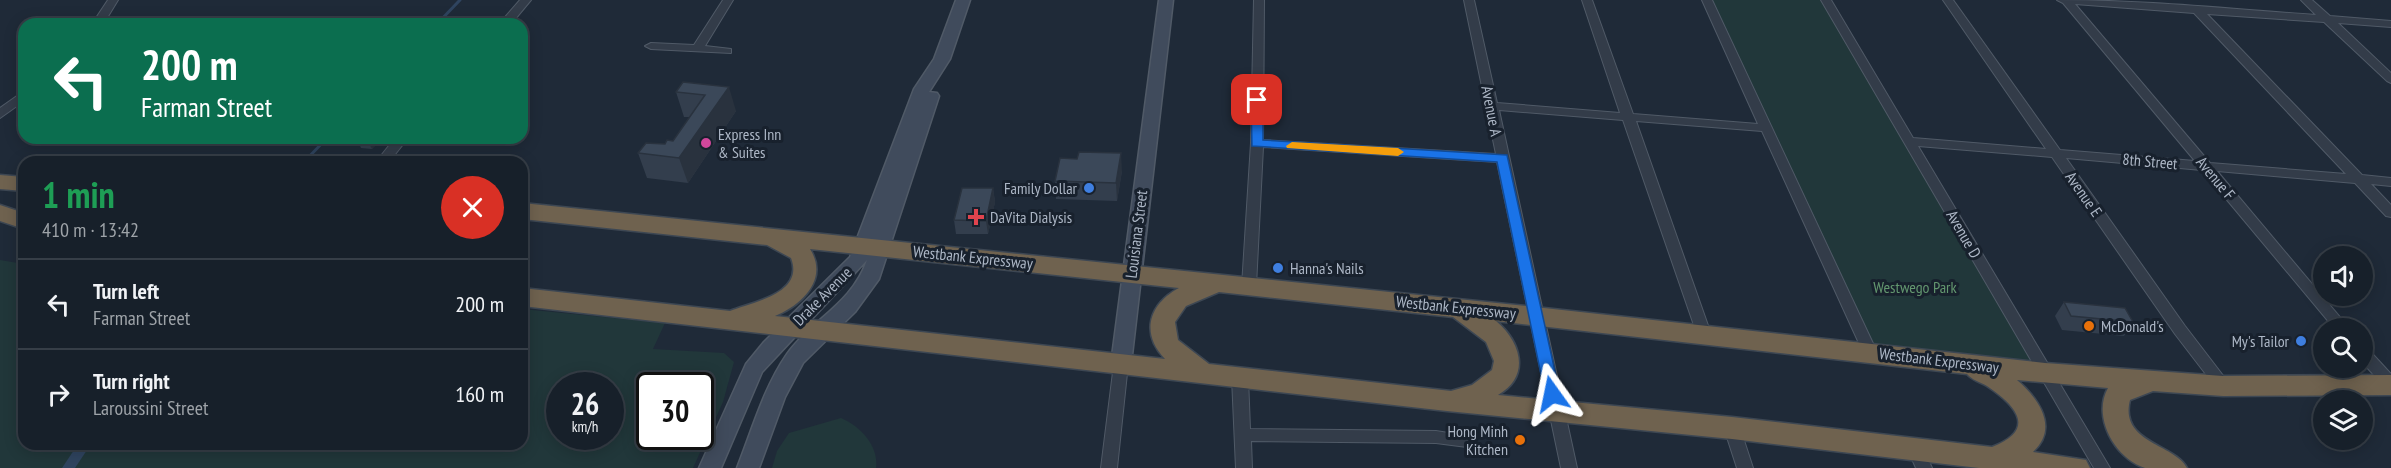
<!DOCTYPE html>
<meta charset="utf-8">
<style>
:root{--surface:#17202a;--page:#242d36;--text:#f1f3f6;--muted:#9ea3a8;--line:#363e47}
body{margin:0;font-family:"PT Sans Narrow",sans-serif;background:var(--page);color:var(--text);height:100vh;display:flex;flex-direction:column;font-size:22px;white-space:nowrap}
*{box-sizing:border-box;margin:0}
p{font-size:20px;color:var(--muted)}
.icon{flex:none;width:33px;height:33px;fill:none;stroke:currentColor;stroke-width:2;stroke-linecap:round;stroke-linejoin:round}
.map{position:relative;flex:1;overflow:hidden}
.side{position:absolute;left:18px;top:156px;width:510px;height:294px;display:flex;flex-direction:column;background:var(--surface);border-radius:18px;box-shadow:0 3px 15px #0003,0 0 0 2px var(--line)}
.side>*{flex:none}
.guide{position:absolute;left:18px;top:18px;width:510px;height:126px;border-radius:18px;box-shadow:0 3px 15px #0003,0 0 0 2px var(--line);background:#0b6e4f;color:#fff;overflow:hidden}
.buttons{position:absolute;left:2313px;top:246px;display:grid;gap:12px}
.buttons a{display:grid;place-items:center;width:60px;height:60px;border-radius:50%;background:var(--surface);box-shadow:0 3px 15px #0003,0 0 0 2px var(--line);font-size:30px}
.speed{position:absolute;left:546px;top:372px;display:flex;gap:12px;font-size:30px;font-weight:700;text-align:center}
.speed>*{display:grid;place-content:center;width:78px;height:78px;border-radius:50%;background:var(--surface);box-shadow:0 3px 15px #0003,0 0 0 2px var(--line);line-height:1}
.speed small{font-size:15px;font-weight:400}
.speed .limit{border:3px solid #111;border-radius:9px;background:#fff;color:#111}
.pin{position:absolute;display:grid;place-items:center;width:51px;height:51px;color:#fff;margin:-26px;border-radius:12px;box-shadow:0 3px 9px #0006}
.me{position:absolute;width:66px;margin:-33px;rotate:348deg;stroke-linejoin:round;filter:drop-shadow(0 0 4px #0008)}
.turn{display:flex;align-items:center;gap:21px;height:126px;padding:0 24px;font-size:27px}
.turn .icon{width:78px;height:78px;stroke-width:2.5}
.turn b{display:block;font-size:42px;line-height:51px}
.round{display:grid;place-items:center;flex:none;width:63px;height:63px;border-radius:32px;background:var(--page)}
.summary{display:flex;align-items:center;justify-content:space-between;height:102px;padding:0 24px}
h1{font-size:36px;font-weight:800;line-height:45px;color:#1e9e55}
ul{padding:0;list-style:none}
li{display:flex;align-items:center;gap:18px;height:90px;padding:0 24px;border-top:2px solid var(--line)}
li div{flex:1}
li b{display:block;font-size:22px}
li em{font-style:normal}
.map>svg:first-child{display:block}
</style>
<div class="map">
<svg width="2391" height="468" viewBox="0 0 2391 468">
<rect width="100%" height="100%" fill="#1f2a38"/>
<!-- green -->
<g fill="#21373a" fill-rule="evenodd">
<path d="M1707,0H1826L2045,373L1870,352Z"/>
<path d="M0,260L24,264V444H522V309L665,323L653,349L724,353L734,362L723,402L693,468H0ZM560,386H610V436H560ZM650,386H700V436H650Z"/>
<path d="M841,418C860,426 879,446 876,468H772L777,451L789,433Z"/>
</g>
<!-- water -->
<path fill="#2f445f" d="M78,444H91L75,468H62Z"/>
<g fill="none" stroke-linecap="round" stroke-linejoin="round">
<!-- stream -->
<g stroke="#2f445f" stroke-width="3">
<path d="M437,24L460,0"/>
<path d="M304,162L327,138"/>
</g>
<defs>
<g id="street">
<path d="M108,0H118L107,18L140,21L146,24H92Z"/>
<path d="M520,0H531L511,24H499Z"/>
<path d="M723,0H733L705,46L731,49V53L651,49L645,46L651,43L694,45Z"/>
<path d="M1254,0H1264L1263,140L1496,154L1464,0H1474L1497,103L1620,113L1582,0H1592L1633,114L1758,124L1702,0H1712L1877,352L1875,356H1865L1863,352L1762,131L1636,121L1711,334L1709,338H1699L1697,334L1623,120L1499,110L1577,468H1561L1497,162L1263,147L1256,286L1249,291L1244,289L1242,286L1251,143Z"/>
<path d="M1821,0H1831L1913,138L2046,149L1943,0H1953L2060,150L2195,161L2063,3L2057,0C2144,0 2229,9 2316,15L2301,0H2312L2330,16L2391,21V27L2338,23L2391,73V83L2387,81L2324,22L2207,14L2362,175L2391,178V186L2371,184L2391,205V217L2386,216L2355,183L2217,171L2349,328H2334L2202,170L2066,158L2185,326L2231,386L2228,390H2218L2175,334L2052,157L1918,146L2110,468H2094ZM2075,4L2194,13L2346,174L2210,163Z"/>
<path d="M24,91V101L0,118V108Z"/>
<path d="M395,138H408L389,162H376Z"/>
<path d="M2362,347L2367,348L2391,374V390L2386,388L2362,362Z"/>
<path d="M1121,358L1126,360L1128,364L1117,468H1101L1114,364L1116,360Z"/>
<path d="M1240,372L1245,374L1248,378L1250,429L1436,431L1473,437L1475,441L1473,445L1467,447L1436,443L1251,441L1252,468H1236L1232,378L1235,374Z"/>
<path d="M1732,422L1738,424L1740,428L1753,468H1737L1724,428L1726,424Z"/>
<path d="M1916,444L1922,446L1932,468H1916L1908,450L1910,446Z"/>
</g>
<g id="secondary">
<path d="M956,0H970L950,59L929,92L937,93L939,96L879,279L855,312L803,363L785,397L759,468H737C752,430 764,387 787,354C812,319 852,304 867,260L762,372L721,468H699L746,364L764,342L850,257L914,89L934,59Z"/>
<path d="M1159,0H1173L1131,364L1128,369L1121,371L1114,369L1111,364Z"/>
</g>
<g id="highway">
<path d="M0,175L24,177V191L0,189Z"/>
<path d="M522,203L1535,307L2045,363L2223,376L2391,375V395L2223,396L2153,391L2130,400C2119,443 2175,444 2187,468C2175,468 2157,468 2145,468C2114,458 2092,416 2108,388L2017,380C2039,399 2059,428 2033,452L2086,460L2090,468H1979L1732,439L1447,411L522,306V288L730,311C752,302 805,294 791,258L767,245L522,219ZM810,249L1179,288C1149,304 1140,333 1165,359L775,316C802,305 829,279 810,249ZM1219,292L1453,317L1486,342L1494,361L1492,370L1472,385L1451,391L1209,364L1178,340L1175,322L1186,306ZM1496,321L1967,374C1972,380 1980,382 1987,386C2017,406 2037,430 1992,447L1732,417L1498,395C1531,376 1521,342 1496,321Z"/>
<path d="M0,205L24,213V229L0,221Z"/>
</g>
</defs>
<!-- street casing -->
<use href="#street" stroke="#505a67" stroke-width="2"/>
<!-- secondary casing -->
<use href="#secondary" stroke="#505a67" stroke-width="3"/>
<!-- highway casing -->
<use href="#highway" stroke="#3d4753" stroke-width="3"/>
<!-- street -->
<use href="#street" fill="#333c49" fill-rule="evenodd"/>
<!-- secondary -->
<use href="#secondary" fill="#404b5c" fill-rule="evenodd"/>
<!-- highway -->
<use href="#highway" fill="#6f624f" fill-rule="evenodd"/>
</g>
<!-- wall -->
<g fill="#333e4d">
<path d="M683,82L736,111L688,183L647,178L638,153L673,141L690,117H684L676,92Z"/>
<path d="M382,138L372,149L361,148L357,139Z"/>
<path d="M1122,171L1117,201L1056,199L1055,181Z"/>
<path d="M993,188L995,202L988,234H956L954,220Z"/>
<path d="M2064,302L2133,322L2124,336L2062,330L2055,316Z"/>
</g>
<!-- shaded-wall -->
<g fill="#29323e">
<path d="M729,87L736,111L688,183L679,158Z"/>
<path d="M369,138H382L372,149L367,140Z"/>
<path d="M1121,153L1122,171L1117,201L1116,183Z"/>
<path d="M993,188L995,202L988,234L986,221Z"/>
</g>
<!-- building -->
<g fill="#3b4859" stroke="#29323e" stroke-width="1.5">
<path d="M683,82L729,87L679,158L638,153L646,143L665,144L667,140L673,141L705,95L676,92Z"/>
<path d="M358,138H369L367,140L357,139Z"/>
<path d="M1079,152L1121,153L1116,183L1055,181L1060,158L1077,159Z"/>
<path d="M962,188H993L986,221L954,220Z"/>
<path d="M2064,302L2125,308L2133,322L2071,316Z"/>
</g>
<!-- route -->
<path fill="#1a73e8" stroke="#114b97" stroke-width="1.5" d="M1257,96L1263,100V140L1507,155L1560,394L1558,398L1552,400L1545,394L1497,162L1252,146L1251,100Z"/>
<!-- slow -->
<path fill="#f59e0b" d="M1292,142L1398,148L1404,152L1398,156L1287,148L1286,146Z"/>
<!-- markers -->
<circle fill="#d1479c" stroke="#18212d" stroke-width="2" cx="706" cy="143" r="6"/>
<g fill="#3f7fe0" stroke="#18212d" stroke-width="2">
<circle cx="1089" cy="188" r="6"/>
<circle cx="1278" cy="268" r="6"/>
<circle cx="2301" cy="341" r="6"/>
</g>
<path fill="#e0444e" stroke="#18212d" stroke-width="2" d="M973 208h6v6h6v6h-6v6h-6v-6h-6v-6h6z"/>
<g fill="#e8710a" stroke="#18212d" stroke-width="2">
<circle cx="2089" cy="326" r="6"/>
<circle cx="1520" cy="440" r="6"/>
</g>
<g text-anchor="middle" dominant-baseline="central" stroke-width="6" stroke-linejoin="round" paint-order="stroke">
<!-- street labels -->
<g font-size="16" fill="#adb7c6" stroke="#18212d">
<text transform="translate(1492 111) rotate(79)">Avenue A</text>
<text transform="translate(2150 161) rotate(5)">8th Street</text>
<text transform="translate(2216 178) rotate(50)">Avenue F</text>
<text transform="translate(2084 194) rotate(55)">Avenue E</text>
<text transform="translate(1136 234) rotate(-83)">Louisiana Street</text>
<text transform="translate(1964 234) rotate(60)">Avenue D</text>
<text transform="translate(973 257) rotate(6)">Westbank Expressway</text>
<text transform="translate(822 296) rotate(-45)">Drake Avenue</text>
<text transform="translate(1456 307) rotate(6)">Westbank Expressway</text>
<text transform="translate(1939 360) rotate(7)">Westbank Expressway</text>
</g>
<!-- poi labels -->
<g font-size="16" fill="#adb7c6" stroke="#18212d" text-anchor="start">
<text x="718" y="134">Express Inn<tspan x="718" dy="18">&amp; Suites</tspan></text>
<text x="1077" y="188" text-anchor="end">Family Dollar</text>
<text x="990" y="217">DaVita Dialysis</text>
<text x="1290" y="268">Hanna's Nails</text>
<text x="2101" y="326">McDonald's</text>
<text x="2289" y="341" text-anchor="end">My's Tailor</text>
<text x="1508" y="431" text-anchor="end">Hong Minh<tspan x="1508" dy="18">Kitchen</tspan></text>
</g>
<!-- park labels -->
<g font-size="16" fill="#63976f" stroke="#18212d">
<text x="1915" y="287">Westwego Park</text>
</g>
</g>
</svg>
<div class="buttons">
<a><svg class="icon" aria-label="sound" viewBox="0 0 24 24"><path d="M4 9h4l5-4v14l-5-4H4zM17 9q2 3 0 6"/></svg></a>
<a><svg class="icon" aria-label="search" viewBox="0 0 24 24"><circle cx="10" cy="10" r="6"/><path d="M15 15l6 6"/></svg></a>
<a><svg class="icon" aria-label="layers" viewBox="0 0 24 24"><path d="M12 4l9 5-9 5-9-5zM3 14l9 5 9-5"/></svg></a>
</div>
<div class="speed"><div>26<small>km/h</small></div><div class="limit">30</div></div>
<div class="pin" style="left:1257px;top:100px;background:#d93025"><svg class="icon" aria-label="arrive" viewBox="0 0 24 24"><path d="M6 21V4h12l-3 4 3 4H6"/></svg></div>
<svg class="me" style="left:1552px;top:394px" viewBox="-20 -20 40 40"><path d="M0-17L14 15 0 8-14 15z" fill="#1a73e8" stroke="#fff" stroke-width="4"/></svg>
<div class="guide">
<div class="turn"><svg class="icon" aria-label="left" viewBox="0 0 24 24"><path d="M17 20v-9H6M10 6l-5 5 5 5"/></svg><div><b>200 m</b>Farman Street</div></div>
</div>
<section class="side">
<div class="summary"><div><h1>1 min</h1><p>410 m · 13:42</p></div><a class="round" style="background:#d93025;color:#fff"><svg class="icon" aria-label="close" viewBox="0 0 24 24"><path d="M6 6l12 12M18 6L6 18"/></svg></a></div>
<ul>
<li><svg class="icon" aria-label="left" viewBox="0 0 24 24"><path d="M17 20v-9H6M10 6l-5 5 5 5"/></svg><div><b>Turn left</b><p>Farman Street</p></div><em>200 m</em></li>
<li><svg class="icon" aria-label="right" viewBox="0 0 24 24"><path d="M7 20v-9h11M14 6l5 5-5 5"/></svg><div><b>Turn right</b><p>Laroussini Street</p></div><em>160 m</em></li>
</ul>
</section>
</div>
